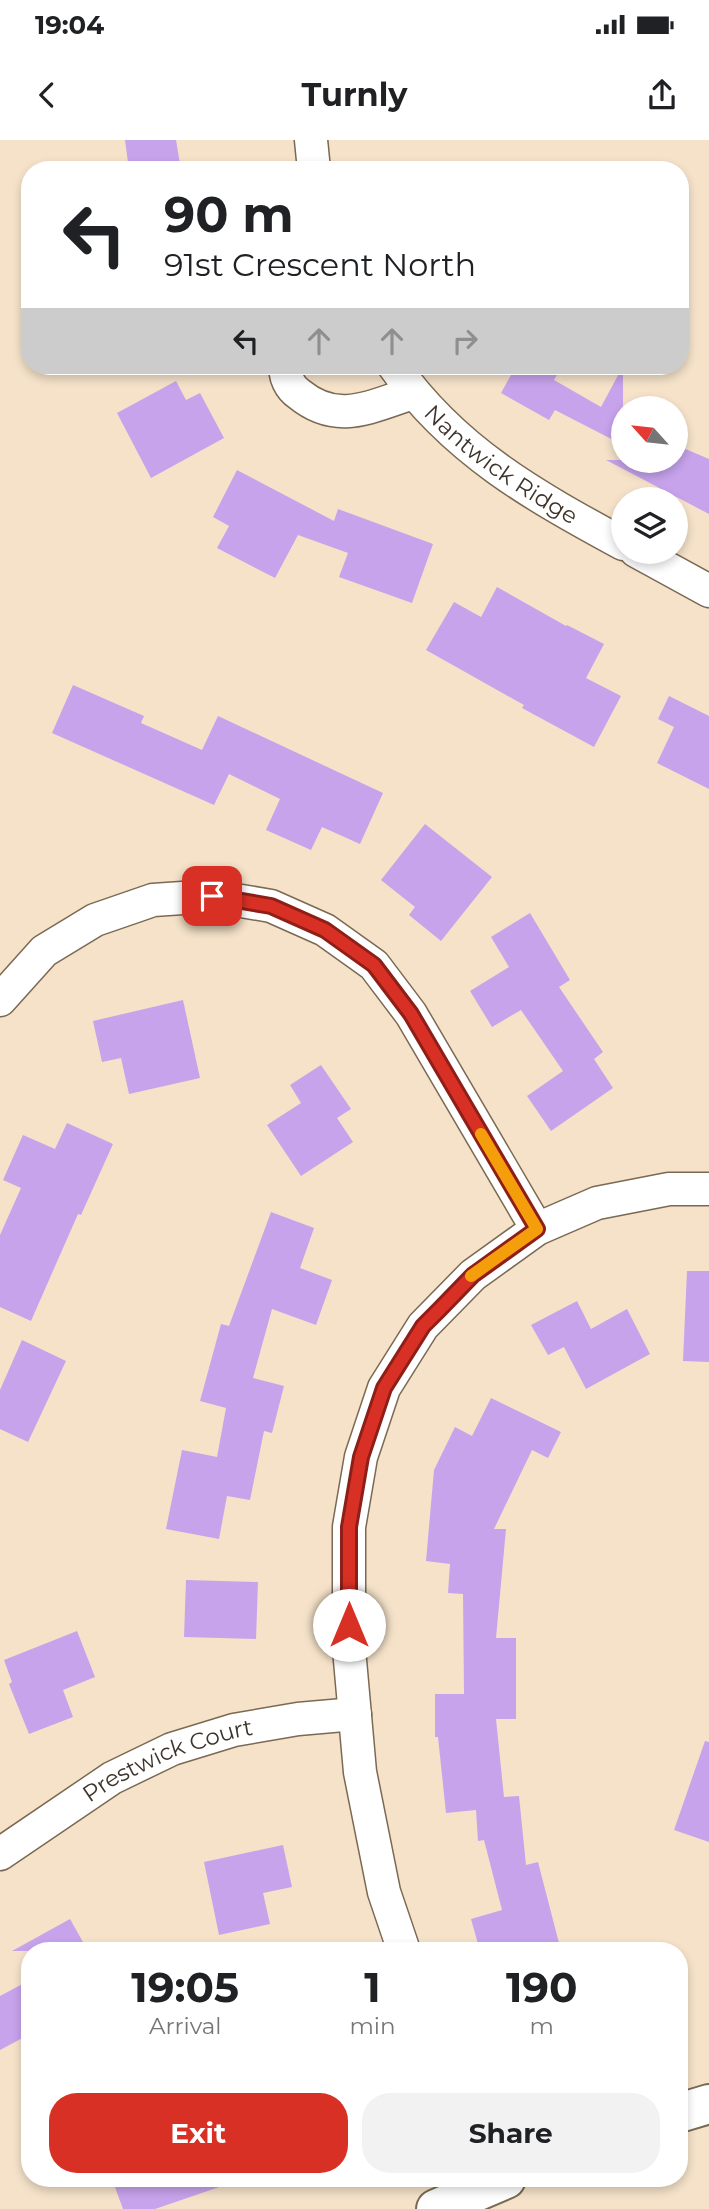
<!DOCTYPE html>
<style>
:root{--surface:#fff;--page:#f2f2f2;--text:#202124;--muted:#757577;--accent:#d93025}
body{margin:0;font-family:Montserrat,sans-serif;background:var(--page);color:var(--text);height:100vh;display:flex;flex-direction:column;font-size:26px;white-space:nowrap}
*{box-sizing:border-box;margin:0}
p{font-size:23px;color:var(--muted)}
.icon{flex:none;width:38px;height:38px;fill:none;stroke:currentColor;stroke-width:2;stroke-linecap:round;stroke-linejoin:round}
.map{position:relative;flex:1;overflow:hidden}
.drawer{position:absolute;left:21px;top:1802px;width:667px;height:245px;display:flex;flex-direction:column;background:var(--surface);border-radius:28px;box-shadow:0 4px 10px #0003}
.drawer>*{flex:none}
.banner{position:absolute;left:21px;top:21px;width:668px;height:214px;border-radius:28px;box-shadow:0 4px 10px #0003;background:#fff;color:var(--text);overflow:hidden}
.needle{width:46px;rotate:297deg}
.fabs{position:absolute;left:611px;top:256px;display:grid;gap:14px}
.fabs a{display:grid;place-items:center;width:77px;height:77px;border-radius:50%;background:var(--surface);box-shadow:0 4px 10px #0003;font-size:35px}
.pin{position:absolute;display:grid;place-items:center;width:60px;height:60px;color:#fff;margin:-30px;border-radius:14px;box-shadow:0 4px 10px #0006}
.me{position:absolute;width:77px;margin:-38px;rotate:0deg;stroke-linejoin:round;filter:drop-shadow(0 0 5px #0008)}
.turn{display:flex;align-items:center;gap:24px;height:147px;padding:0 28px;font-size:32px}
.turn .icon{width:91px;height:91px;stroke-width:2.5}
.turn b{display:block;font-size:49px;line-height:60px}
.lanes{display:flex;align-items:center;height:66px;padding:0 28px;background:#0003;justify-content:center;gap:35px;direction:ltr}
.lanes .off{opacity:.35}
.eta{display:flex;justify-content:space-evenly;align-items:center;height:119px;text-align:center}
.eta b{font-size:42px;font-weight:700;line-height:49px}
.action{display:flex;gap:14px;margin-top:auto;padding:14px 28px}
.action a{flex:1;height:80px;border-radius:28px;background:var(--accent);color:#fff;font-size:28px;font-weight:700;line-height:80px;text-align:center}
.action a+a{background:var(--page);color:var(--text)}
.status{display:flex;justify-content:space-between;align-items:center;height:49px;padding:0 35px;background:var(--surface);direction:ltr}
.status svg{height:19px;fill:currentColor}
header{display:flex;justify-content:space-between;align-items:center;height:91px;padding:0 28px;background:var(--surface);font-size:32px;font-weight:700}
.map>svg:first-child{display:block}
</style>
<div class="status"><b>19:04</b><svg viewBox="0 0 49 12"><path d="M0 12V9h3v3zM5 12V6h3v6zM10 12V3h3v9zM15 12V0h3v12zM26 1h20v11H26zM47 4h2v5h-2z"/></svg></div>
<header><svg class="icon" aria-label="back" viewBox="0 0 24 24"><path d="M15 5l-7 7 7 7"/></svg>Turnly<svg class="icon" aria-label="share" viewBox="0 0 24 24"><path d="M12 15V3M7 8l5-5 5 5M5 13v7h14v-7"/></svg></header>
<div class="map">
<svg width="709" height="2069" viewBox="0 0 709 2069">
<rect width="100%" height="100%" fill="#f5e2c9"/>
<!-- building -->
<g fill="#c7a3ec">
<path d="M125,0H176L181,30H129Z"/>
<path d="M516,226H562L554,240L601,267L623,226V305L555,270L549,280L501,253Z"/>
<path d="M176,241L186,260L200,253L224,298L151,338L117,273Z"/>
<path d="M676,305L709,319V374L606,320H676Z"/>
<path d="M237,330L334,381L338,369L433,404L412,463L339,437L348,413L298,395L275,438L217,408L229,386L213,377Z"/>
<path d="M497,447L566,486L567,485L604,504L586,538L621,556L594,607L522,568L524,565L426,510L454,462L481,477Z"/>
<path d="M73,545L144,576L141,583L202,610L218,576L383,653L360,704L322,687L311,710L266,690L280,659L229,634L214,665L52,593Z"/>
<path d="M669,556L709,576V649L657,623L674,587L658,579Z"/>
<path d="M425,684L492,737L441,801L409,775L415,767L381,740Z"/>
<path d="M530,773L570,840L559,847L603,912L594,919L613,948L551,991L527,956L563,931L521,870L492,887L470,851L509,827L491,797Z"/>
<path d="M183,860L200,938L129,954L121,918L102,922L93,881Z"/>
<path d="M321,925L351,969L337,978L353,1002L301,1036L267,985L301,963L290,945Z"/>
<path d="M67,983L113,1004L81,1075L78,1074L31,1181L0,1167V1095L21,1048L3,1040L23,995L55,1009Z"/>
<path d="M271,1072L314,1088L300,1128L332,1140L316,1185L272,1169L253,1238L284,1246L272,1293L264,1291L250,1360L227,1356L219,1399L166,1389L182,1310L217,1317L226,1268L200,1261L221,1184L229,1186Z"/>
<path d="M687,1131H709V1222L683,1221Z"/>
<path d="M577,1161L591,1189L627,1169L650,1214L586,1249L564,1207L548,1215L531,1185Z"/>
<path d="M22,1200L66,1221L28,1302L0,1289V1250Z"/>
<path d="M491,1258L561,1292L548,1318L532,1310L494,1389H506L496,1498H516V1579H496L504,1657L519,1656L526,1725L538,1722L560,1807L546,1811H480L471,1779L502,1770L484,1700L478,1701L476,1670L446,1673L438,1597H435V1554H464L463,1454L448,1453L450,1424L426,1421L434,1330L455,1287L472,1296Z"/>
<path d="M186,1440L258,1442L256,1499L184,1497Z"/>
<path d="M77,1491L95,1537L63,1550L73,1577L29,1594L9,1544L12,1542L4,1520Z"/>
<path d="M705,1601L709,1602V1702L674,1690Z"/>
<path d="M283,1705L292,1747L263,1753L270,1784L219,1795L204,1722Z"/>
<path d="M70,1779L88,1811H12Z"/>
<path d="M30,1840V1894L0,1910V1856Z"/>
<path d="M112,2039H230L231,2043L155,2069H123Z"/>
</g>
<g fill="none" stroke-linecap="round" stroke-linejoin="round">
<defs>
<g id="minor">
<path d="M311,0L314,30"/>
<path d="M286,226C284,236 290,248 299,254C338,286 371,266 413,253"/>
<path id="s1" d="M394,226C454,311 533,355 623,404"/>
<path d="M636,411L709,451"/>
<path d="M0,860L44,811L95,780L153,760L212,756L271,766L325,790L374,825L411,874L537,1089"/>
<path id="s2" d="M0,1714L112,1638L172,1609L234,1590L298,1579L355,1574"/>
<path d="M404,1811L384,1752L360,1632L349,1509V1387L361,1317L384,1248L423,1186L473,1135L537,1089L597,1063L669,1049H709"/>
</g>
<g id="tertiary">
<path d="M679,1973L709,1964"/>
<path d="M436,2069L506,2039"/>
</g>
</defs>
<!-- minor casing -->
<use href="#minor" stroke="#7a6953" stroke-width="35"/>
<!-- tertiary casing -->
<use href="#tertiary" stroke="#7a6953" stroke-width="42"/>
<!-- minor -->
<use href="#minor" stroke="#fff" stroke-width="32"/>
<!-- tertiary -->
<use href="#tertiary" stroke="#fff" stroke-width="38"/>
</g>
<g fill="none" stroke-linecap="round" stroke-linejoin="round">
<defs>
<path id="route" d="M212,756L271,766L325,790L374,825L411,874L537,1089L473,1135L440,1169L423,1186L384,1248L361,1317L349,1387V1485"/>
</defs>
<!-- route casing -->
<use href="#route" stroke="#8d1f18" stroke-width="18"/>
<!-- route -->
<use href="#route" stroke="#d93025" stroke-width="12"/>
<!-- slow -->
<path stroke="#f59e0b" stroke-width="12" d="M471,1136L537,1089L481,994"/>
</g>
<g text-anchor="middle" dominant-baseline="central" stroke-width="6" stroke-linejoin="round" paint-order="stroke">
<!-- street labels -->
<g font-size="23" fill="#3d352c" stroke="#fcf0e2">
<text stroke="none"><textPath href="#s1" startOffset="147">Nantwick Ridge</textPath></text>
<text stroke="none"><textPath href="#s2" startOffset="194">Prestwick Court</textPath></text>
</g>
</g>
</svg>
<div class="fabs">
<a><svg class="needle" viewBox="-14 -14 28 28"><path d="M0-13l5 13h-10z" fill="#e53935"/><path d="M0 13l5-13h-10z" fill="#757577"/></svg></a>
<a><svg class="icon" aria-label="layers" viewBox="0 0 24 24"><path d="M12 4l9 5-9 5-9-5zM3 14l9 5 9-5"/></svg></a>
</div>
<div class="pin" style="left:212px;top:756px;background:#d93025"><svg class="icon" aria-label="arrive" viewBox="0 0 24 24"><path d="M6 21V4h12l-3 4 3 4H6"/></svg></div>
<svg class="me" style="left:349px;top:1485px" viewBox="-20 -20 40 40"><circle r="19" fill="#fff"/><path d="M0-13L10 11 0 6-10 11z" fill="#d93025"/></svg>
<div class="banner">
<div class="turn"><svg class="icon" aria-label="left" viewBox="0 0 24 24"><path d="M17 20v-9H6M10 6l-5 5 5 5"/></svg><div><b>90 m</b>91st Crescent North</div></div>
<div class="lanes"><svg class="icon" aria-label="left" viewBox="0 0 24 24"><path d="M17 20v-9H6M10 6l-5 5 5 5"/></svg><svg class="icon off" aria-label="ahead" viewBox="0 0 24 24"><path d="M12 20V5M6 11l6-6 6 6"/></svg><svg class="icon off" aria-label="ahead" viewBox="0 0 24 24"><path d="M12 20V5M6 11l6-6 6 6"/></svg><svg class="icon off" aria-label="right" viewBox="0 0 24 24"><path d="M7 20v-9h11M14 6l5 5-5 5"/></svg></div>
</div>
<section class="drawer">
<div class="eta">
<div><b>19:05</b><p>Arrival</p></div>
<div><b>1</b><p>min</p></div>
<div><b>190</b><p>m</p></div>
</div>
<div class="action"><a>Exit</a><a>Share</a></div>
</section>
</div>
